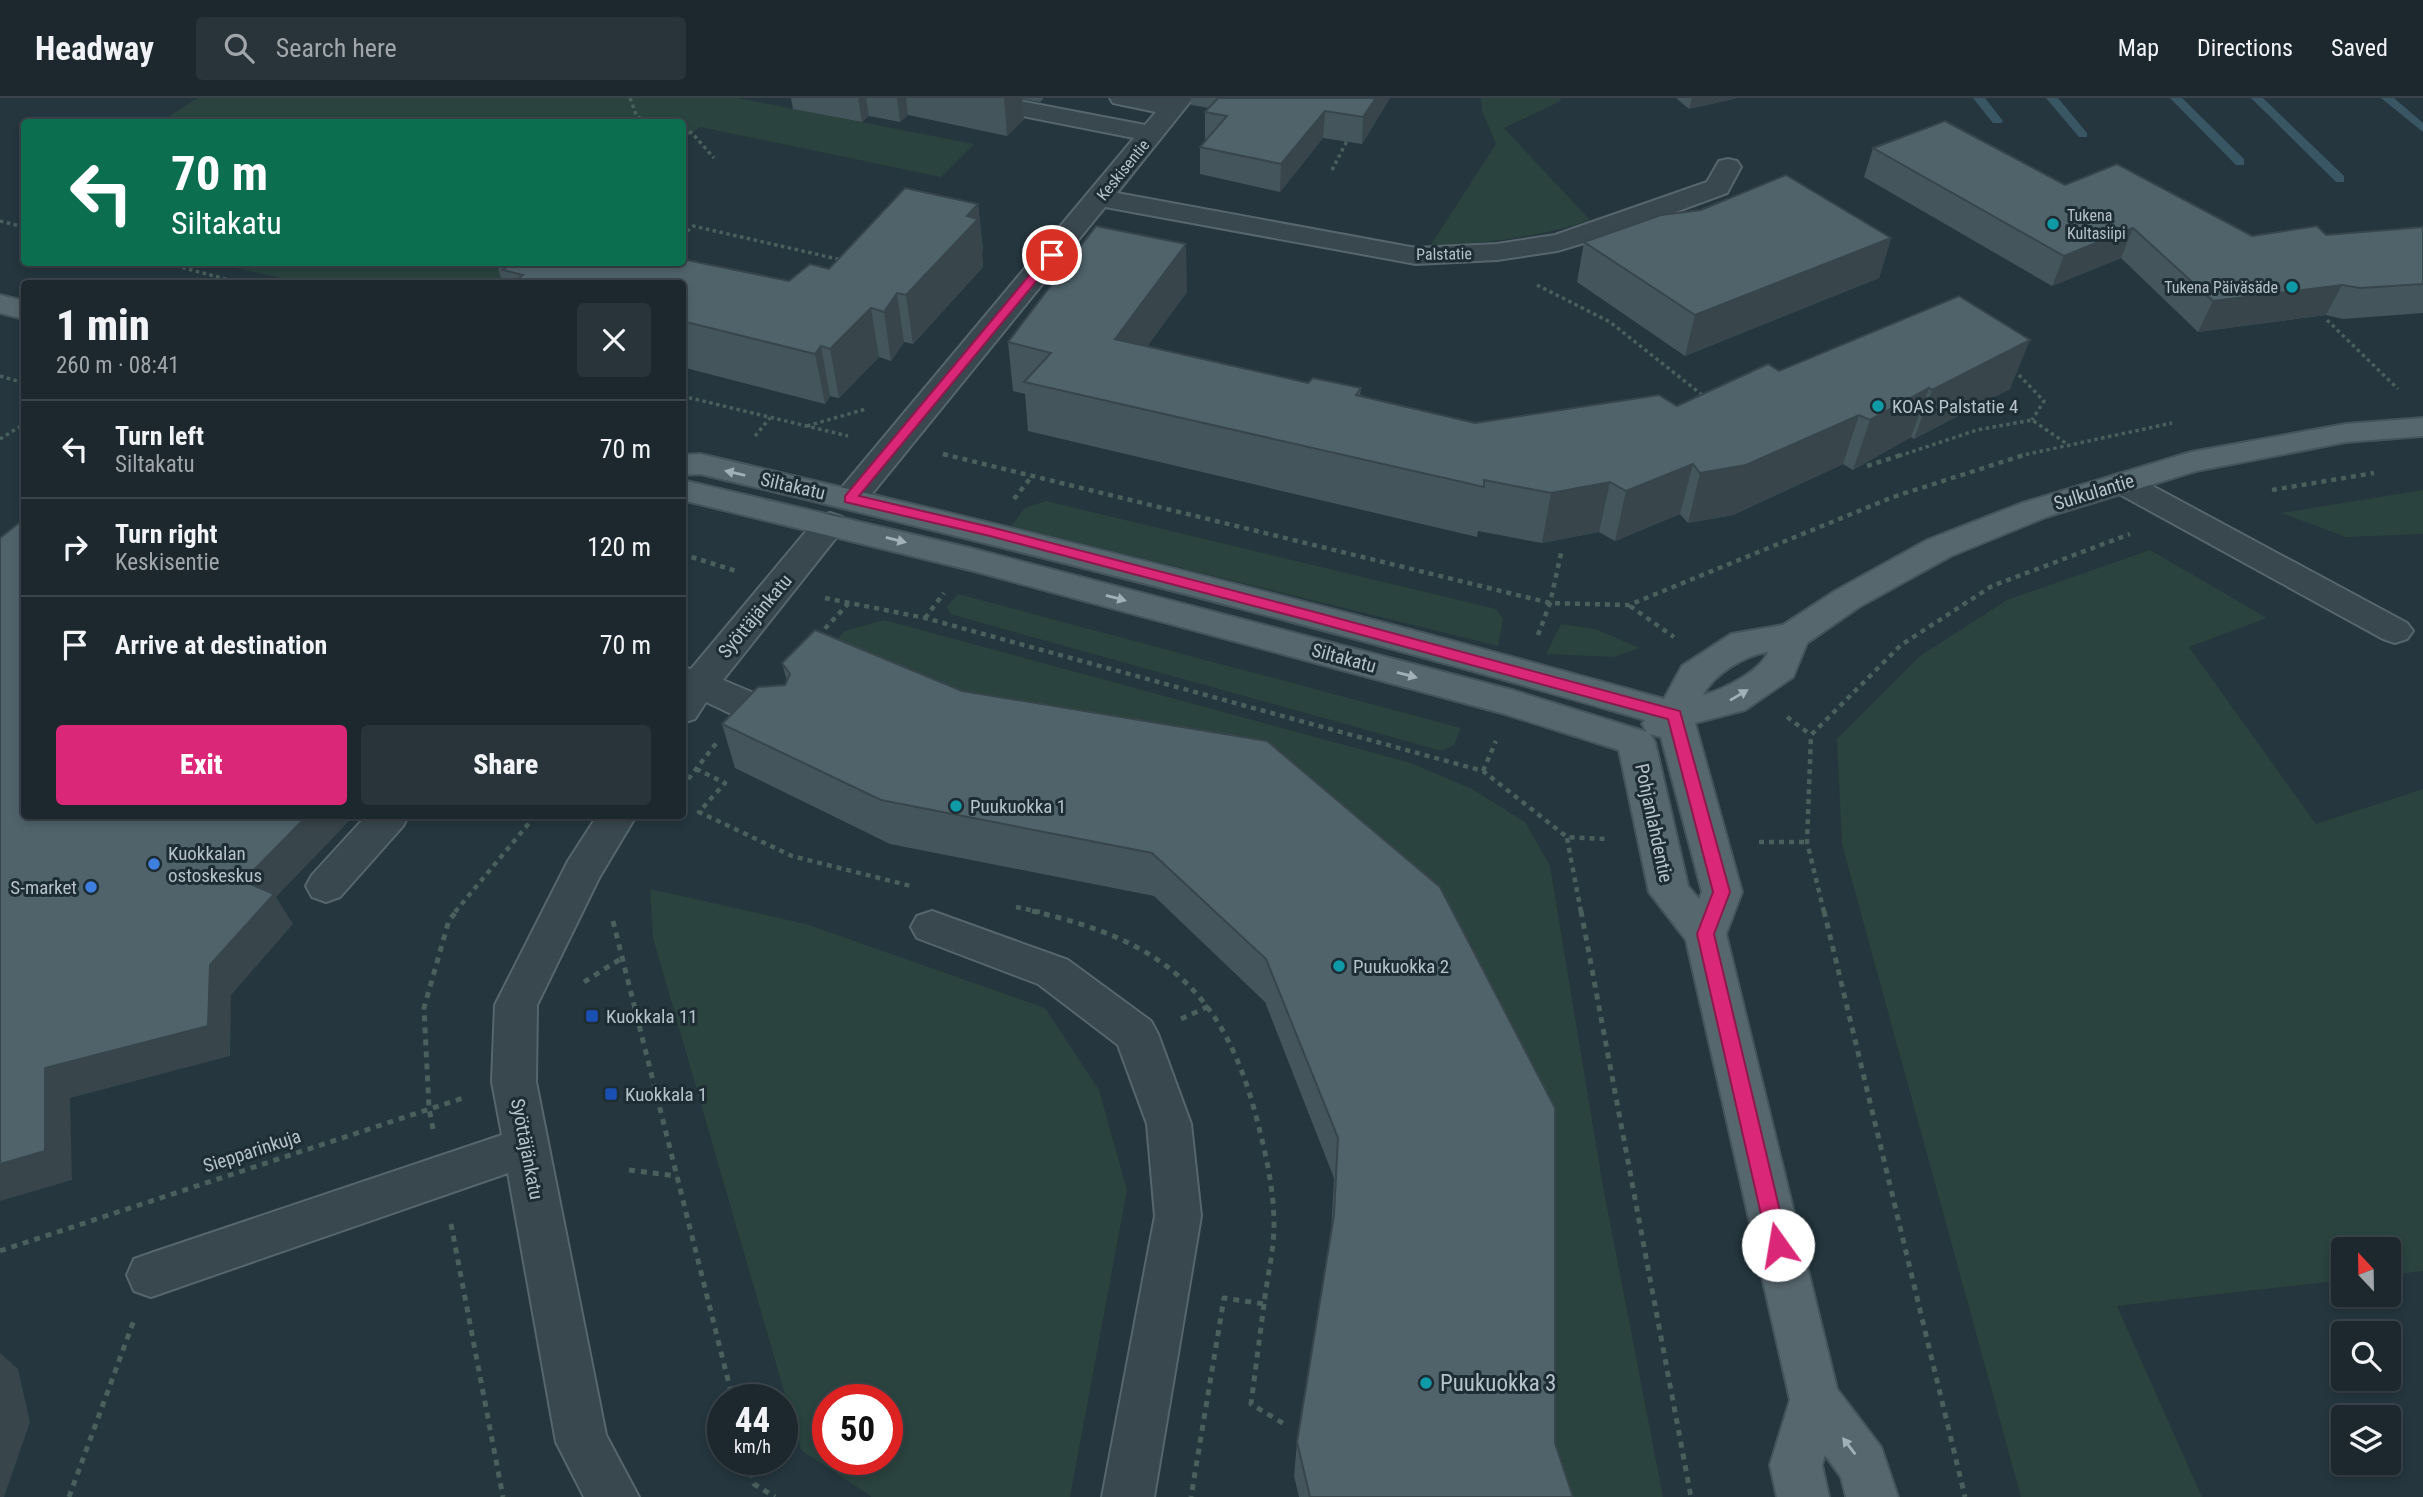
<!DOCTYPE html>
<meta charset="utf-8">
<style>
:root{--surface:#1c282e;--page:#29343a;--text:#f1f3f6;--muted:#a0a6aa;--line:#3a444a;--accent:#db2777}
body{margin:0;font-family:"Roboto Condensed",sans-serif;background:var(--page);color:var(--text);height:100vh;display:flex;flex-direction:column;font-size:26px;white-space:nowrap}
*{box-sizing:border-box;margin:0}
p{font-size:23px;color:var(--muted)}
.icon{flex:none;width:38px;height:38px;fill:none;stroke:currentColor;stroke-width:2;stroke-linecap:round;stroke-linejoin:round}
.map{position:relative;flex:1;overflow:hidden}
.panel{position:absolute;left:21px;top:182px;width:665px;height:539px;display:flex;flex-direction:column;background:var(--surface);border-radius:7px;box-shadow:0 4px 10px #0003,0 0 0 2px var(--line)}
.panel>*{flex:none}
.hud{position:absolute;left:21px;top:21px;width:665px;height:147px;border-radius:7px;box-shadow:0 4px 10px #0003,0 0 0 2px var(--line);background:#0b6e4f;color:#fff;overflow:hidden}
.needle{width:46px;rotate:338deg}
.tools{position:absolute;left:2331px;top:1139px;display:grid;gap:14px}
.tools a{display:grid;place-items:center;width:70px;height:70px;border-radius:7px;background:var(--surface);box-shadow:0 4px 10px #0003,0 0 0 2px var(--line);font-size:35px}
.speed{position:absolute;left:707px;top:1286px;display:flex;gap:14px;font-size:35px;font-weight:700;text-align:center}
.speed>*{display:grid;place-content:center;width:91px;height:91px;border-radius:50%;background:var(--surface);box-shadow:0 4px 10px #0003,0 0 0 2px var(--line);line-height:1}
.speed small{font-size:18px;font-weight:400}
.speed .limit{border:10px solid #d22;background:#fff;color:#111}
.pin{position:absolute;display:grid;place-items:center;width:60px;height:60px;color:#fff;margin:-30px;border:4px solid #fff;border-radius:50%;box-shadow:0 2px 7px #0007}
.me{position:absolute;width:77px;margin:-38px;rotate:347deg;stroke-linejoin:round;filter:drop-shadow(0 0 5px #0008)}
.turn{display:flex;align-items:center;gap:24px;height:147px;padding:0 35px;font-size:32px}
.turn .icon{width:91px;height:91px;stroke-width:2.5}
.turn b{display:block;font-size:49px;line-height:60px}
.round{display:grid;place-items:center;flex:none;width:74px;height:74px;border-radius:7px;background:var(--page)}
.overview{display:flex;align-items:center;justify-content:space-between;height:119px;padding:0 35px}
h1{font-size:42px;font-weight:800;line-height:52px}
.cta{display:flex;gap:14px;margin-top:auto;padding:14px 35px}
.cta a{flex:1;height:80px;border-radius:7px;background:var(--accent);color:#fff;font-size:28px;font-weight:800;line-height:80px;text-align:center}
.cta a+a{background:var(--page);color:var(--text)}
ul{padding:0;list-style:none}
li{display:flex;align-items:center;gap:21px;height:98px;padding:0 35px;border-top:2px solid var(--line)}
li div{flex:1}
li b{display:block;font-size:26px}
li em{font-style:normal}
header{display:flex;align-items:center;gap:42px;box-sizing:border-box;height:98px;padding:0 35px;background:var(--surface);border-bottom:2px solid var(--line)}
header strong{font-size:33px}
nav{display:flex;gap:38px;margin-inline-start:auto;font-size:24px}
.search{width:490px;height:63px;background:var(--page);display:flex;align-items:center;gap:18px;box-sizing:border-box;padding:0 24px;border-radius:7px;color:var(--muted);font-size:26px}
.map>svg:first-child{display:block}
</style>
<header>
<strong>Headway</strong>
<div class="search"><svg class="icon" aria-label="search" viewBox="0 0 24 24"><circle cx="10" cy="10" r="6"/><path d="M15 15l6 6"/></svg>Search here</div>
<nav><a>Map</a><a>Directions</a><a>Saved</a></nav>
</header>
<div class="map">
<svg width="2423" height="1399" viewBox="0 0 2423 1399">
<rect width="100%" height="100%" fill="#25363e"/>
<!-- green -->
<g fill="#2a433e" fill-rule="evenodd">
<path d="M198,0H738L974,46L941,79L700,29L683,42L682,24H160Z"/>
<path d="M1481,0H1560L1561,3L1504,30L1590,122C1538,140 1485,145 1430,148L1496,46L1482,13Z"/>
<path d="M213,165H524L496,186L304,185Z"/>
<path d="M2423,392V436L2346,439L2281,415Z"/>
<path d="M1046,403L1496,511L1503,521L1498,548L1011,428L1025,410Z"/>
<path d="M2150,452L2267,520L2189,549L2316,726L2423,691V1173L2389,1177V1152H2343V1182L2117,1208L2202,1399H2021L1842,746L1837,641L1920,558L2007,502Z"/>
<path d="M958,496L1461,630L1454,647L1442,653L950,516L947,509Z"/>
<path d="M884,522L1411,665L1472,691L1525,724L1550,768L1602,1083L1663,1399H1549L1544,1050L810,570L845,533Z"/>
<path d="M1561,526L1595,531L1640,550L1613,559L1546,556Z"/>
<path d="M650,791L806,826L1045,910L1099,992L1127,1092L1070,1399H872L801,1352L653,840ZM828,1302H887V1362H828Z"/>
</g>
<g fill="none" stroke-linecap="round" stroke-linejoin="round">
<!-- stream -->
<g fill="#395665" fill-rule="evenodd">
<path d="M1973,0H1985L2003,23L2001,25H1993Z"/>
<path d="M2046,0H2058L2087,35V39H2079Z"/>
<path d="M2170,0H2182L2244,61V67H2236Z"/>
<path d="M2251,0H2263L2344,78V84H2336Z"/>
<path d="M2381,0H2394L2423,25V34Z"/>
</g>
<defs>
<g id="minor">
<path d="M976,0H1004L1145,27L1156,14L1113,5L1110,0H1193L1117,95L1416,150L1497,146L1555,137L1707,84L1719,63L1728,61L1737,63L1741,69L1727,95L1621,134L1557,153L1497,162L1416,166L1105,109L862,408L850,411L838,408L834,401L838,394L1134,40L977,9L974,4Z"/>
<path d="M2123,375L2134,378L2407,525L2413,533L2407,541L2395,545L2383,541L2112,392L2107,385L2112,378Z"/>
<path d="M830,415L842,419L847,426L723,582L794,612L799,621L794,630C766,638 732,615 706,604L695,621L682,625V569L691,571L818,419Z"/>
<path d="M366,718H408L403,728L340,799L326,804L312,799L306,788L312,777Z"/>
<path d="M597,718H636L599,780L537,907L536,984L606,1337L639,1399H584L556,1344L508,1075L151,1199L134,1193L127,1177L134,1161L151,1155L502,1037L492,984L495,907L568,763Z"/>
<path d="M932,813L1068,862L1151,923L1158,936L1191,1026L1201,1118L1154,1399H1102L1155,1118L1147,1026L1118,947L1038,886L917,840L911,829L917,818Z"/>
</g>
<g id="major">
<path d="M0,197L24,203V221L0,215Z"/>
<path d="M2423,320V338L2346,344L2196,373L2046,419L1951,458L1859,509L1807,545L1793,579L1745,612L1695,625L1742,794L1726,836L1837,1291L1881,1349L1898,1399H1846L1841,1379L1825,1357L1822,1367L1829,1399H1777L1770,1367L1790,1302L1686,842L1649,794L1619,652L1505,616L970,472L682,402V382L970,450L1512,592L1647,634L1642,626L1645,622C1332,531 1017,451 700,376L682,377V357L700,356C1023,431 1345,511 1664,601L1682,568L1731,536L1783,527L1835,493L1927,442L2022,405L2191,354L2346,326ZM1768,554C1761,573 1723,592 1703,597C1714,576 1745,557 1768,554ZM1650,636L1661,639L1702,794L1699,801L1688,788L1655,644Z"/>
</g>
</defs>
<!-- minor casing -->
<use href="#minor" stroke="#57656c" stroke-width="4"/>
<!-- major casing -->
<use href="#major" stroke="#45535a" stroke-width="4"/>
<!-- path-far2 -->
<g stroke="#49605c" stroke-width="3.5" stroke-dasharray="3.5 3.5" stroke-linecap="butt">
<path d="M630,0L637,19L655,24"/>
<path d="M682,32L692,35L714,60"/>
<path d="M1332,72L1348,41"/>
<path d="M0,123L24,129"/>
<path d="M682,138L693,128L842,162"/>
<path d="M162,164L244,186"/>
<path d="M1537,187L1610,224L1706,300"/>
<path d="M2327,222L2398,291"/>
<path d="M2014,272L2044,303L2032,322"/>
<path d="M0,278L24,285"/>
<path d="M682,298L848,338"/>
<path d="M807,328L866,311"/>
<path d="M755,338L770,320"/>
<path d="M0,341L24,326"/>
<path d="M943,356L949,358"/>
<path d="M1899,358L1977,332L2032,322L2067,346"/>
<path d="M2019,358L2172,325"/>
</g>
<!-- path-far1 -->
<g stroke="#49605c" stroke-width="4.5" stroke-dasharray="5 5" stroke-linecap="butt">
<path d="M943,356L1550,505L1629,507L1893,399L2027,356"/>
<path d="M1867,368L1904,356"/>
<path d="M2272,392L2374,375"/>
<path d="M1014,401L1032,378"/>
<path d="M682,456L736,473"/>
<path d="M825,500L925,520L1483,673L1567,739L1607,741"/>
<path d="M1630,508L1674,539"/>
<path d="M925,520L944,495"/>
<path d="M1538,537L1550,505L1562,451"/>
<path d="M818,538L848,506"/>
<path d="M1787,619L1811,637"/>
<path d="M696,671L725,685L699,714L792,758L911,788"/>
<path d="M1483,673L1496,643"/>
<path d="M682,689L718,643"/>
<path d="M1567,740L1581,814"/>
<path d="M1759,744H1807"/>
<path d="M1016,809L1040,814"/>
<path d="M455,814L535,718"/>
<path d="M1824,814L1807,744L1811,637L1901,547L1992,488L2130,436"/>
</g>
<!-- path -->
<g stroke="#49605c" stroke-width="5" stroke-dasharray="6 6" stroke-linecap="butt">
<path d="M1032,813C1161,842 1224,892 1257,1022C1266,1056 1274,1092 1274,1127C1274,1153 1267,1180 1264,1206L1224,1200L1191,1399"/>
<path d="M1581,813L1691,1399"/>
<path d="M1824,813L1965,1399"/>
<path d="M613,823L733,1302"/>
<path d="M584,884L622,860"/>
<path d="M1181,921L1209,908"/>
<path d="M433,1031L429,1010L424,910L449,822L457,813"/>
<path d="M629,1072L677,1078"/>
<path d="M451,1126L503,1399"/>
<path d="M0,1153L466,999"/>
<path d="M1264,1206L1251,1306L1286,1327"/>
<path d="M748,1362L754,1386L775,1399"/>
<path d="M69,1399L134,1222"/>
</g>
<!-- minor -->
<use href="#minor" fill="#39474e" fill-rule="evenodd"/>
<!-- major -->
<use href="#major" fill="#57676e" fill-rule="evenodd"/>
</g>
<!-- wall -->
<g fill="#45555c">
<path d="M791,0H1043V1L1040,4L1022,1L1024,21L1007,38L908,17L900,24L869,18L862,24L793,11Z"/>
<path d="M1191,0H1390L1362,46L1323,40L1280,94L1200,76V49L1207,41H1205V14L1209,10L1191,7Z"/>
<path d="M1676,0H1737L1689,11Z"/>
<path d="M1873,50L2252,138L2326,137L2423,129V215L2343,221L2326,217L2198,234L2121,160L2052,188L1864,79Z"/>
<path d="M978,106L983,153L982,155L983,169L913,246L904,244L891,263L879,259L839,300L830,298L825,306L682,269V186H503L496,164H682L789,183L829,171Z"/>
<path d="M1891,140L1879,180L1685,258L1577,184L1584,144Z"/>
<path d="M1187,194L1147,248L1308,285L1361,290L1360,298L1475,325L1677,308L1779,273L2010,291L1914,341L1911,339L1853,372L1843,366L1733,417L1688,425L1680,416L1615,443L1599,434L1542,445L1478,433L1477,439L1028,333L1025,296L1013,293L1008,244Z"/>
<path d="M782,565L1267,643L1555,1345L1573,1399H1299L1294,1378L1297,1344L1331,1136L1334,1080L1265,904L1154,798L890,746L735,670L722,626L785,587L787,583Z"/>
</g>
<!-- shaded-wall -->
<g fill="#38454b">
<path d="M858,0H866L869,18L862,24Z"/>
<path d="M897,0H906L908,17L900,24Z"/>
<path d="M1004,0H1022L1024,21L1007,38Z"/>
<path d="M1376,0H1390L1362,46L1363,19Z"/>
<path d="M1692,0H1737L1689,11Z"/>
<path d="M1325,13L1323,40L1280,94L1281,66Z"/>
<path d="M682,97L687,117L682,121Z"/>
<path d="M978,106L983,153L982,155L983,169L913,246L906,197Z"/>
<path d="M2133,130L2121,160L2052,188L2064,158Z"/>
<path d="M1891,140L1879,180L1685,258L1695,217Z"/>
<path d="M1186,146L1187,194L1117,290L1115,241Z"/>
<path d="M2342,187L2326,217L2198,234L2213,203Z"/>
<path d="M897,195L904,244L891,263L884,214Z"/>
<path d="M871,210L879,259L839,300L830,251Z"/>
<path d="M2030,242L2010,291L1914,341L1932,292Z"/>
<path d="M821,248L830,298L825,306L815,256Z"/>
<path d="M1929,290L1911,339L1853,372L1870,322Z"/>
<path d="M1859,317L1843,366L1733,417L1688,425L1700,375Z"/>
<path d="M1693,366L1680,416L1615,443L1626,393Z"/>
<path d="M1610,384L1599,434L1542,445L1551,395Z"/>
<path d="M307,718H354L276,799L293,826L231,897L230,958L70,1000L72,1082L0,1103V1066L45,970L210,867L243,783Z"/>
<path d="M0,1255L18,1271L30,1324L4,1399H0Z"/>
</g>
<!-- building -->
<g fill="#50636b" stroke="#38454b" stroke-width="2">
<path d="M1218,0H1376L1363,19L1325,13L1281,66L1200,49L1227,18L1205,14Z"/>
<path d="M1945,23L2065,87L2117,66L2252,138L2317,128L2326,137L2423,129V186L2360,190L2342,187L2213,203L2133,130L2064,158L1873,50Z"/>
<path d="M1786,77L1891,140L1695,217L1584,144L1661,117L1701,112Z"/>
<path d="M905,90L978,106L967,118L978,121L906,197L897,195L884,214L871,210L830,251L821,248L815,256L682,223V186H529L517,182L523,177L503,172L512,164H682V161L789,183L810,166L829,171Z"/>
<path d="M1096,128L1186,146L1115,241L1308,285L1313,280L1361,290L1356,297L1475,325L1659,297L1677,308L1768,266L1779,273L1959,198L2030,242L1932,292L1929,290L1870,322L1859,317L1746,367L1700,375L1693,366L1626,393L1610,384L1551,395L1484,382V389L1024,284L1051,255L1008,244Z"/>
<path d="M24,421V718H307L243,783L274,796L210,867L208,928L45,970V1053L0,1066V440Z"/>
<path d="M815,532L962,593L1267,643L1440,789L1555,1010V1345L1573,1399H1310L1297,1344L1334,1117L1338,1040L1266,861L1152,755L881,702L722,626L758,589L785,587L790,576L782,565Z"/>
</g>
<!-- one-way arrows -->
<defs><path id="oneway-solid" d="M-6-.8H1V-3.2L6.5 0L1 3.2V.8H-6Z" transform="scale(1.75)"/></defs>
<g fill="#a2b0b7">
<use href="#oneway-solid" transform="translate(735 375) rotate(-167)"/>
<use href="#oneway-solid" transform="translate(896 442) rotate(14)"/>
<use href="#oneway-solid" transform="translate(1116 500) rotate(15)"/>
<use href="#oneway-solid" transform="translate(1407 577) rotate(15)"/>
<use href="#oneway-solid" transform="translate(1739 597) rotate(-31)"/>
<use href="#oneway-solid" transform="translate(1849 1348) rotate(-127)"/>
</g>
<!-- route -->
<path fill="#db2777" stroke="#8e194d" stroke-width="2" d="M1048,155L1058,157L859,398L990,429L1311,513L1680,613L1730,794L1714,836L1788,1147L1785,1153L1778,1156L1771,1153L1768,1147L1697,836L1713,794L1668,621L1311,523L990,438L845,404V398Z"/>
<!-- markers -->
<g fill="#0f9aa8" stroke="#1e2c33" stroke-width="2.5">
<circle cx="2053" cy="126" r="7"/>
<circle cx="2292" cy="189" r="7"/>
<circle cx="1878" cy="308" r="7"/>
<circle cx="956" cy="708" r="7"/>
<circle cx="1339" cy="868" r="7"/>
<circle cx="1426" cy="1285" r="7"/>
</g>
<g fill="#3f7fe0" stroke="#1e2c33" stroke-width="2.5">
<circle cx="154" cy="766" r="7"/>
<circle cx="91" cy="789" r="7"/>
</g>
<g fill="#1a4fb4" stroke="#1e2c33" stroke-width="2.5">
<rect x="585" y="911" width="14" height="14" rx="3.5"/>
<rect x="604" y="989" width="14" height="14" rx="3.5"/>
</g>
<g text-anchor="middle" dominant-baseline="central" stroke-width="6" stroke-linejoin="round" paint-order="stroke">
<!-- far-street labels -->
<g font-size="16" fill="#b5c2c9" stroke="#1e2c33">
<text transform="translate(1123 72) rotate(-51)">Keskisentie</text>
<text transform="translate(1444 156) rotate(-1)">Palstatie</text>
</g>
<!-- far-poi labels -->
<g font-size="16" fill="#b5c2c9" stroke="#1e2c33" text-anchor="start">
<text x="2067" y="117">Tukena<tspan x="2067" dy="18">Kultasiipi</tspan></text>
<text x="2278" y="189" text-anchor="end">Tukena Päiväsäde</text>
</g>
<!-- poi labels -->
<g font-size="19" fill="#b5c2c9" stroke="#1e2c33" text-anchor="start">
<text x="1892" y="308">KOAS Palstatie 4</text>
<text x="970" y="708">Puukuokka 1</text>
<text x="168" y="755">Kuokkalan<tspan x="168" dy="22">ostoskeskus</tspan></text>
<text x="77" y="789" text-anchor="end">S-market</text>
<text x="1353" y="868">Puukuokka 2</text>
<text x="606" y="918">Kuokkala 11</text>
<text x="625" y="996">Kuokkala 1</text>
</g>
<!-- street labels -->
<g font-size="19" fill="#b5c2c9" stroke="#1e2c33">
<text transform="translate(793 388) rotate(13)">Siltakatu</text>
<text transform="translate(2094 394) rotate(-17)">Sulkulantie</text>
<text transform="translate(755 518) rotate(-50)">Syöttäjänkatu</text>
<text transform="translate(1344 560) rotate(15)">Siltakatu</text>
<text transform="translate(1654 725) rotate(78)">Pohjanlahdentie</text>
<text transform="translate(527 1051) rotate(79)">Syöttäjänkatu</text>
<text transform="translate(252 1053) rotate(-18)">Siepparinkuja</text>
</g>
<!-- near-poi labels -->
<g font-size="23" fill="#b5c2c9" stroke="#1e2c33" text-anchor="start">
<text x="1440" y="1285">Puukuokka 3</text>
</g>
</g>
</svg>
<div class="tools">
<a><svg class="needle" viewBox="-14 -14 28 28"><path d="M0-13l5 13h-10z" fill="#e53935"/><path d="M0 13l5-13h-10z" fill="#a0a6aa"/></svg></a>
<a><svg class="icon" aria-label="search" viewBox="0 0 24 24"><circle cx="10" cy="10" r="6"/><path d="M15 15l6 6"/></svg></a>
<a><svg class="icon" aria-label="layers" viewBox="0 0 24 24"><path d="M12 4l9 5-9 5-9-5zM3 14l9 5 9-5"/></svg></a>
</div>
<div class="speed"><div>44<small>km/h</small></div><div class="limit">50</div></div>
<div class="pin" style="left:1052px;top:157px;background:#d93025"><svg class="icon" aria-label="arrive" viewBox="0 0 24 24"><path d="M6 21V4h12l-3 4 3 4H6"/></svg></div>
<svg class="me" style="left:1778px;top:1147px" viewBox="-20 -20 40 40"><circle r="19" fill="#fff"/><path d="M0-13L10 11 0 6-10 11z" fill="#db2777"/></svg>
<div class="hud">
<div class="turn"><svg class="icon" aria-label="left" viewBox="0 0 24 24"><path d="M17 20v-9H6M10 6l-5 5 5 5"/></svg><div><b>70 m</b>Siltakatu</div></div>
</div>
<section class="panel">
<div class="overview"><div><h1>1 min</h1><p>260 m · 08:41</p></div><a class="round"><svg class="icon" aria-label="close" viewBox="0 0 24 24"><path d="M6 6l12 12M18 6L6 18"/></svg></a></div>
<ul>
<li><svg class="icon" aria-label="left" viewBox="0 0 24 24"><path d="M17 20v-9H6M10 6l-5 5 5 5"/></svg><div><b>Turn left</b><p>Siltakatu</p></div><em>70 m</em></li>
<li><svg class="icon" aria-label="right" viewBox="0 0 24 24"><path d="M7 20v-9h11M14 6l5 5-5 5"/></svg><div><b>Turn right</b><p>Keskisentie</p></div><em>120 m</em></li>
<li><svg class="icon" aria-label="arrive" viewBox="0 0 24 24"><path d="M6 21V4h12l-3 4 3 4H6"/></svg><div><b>Arrive at destination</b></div><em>70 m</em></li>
</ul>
<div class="cta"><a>Exit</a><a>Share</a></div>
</section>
</div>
